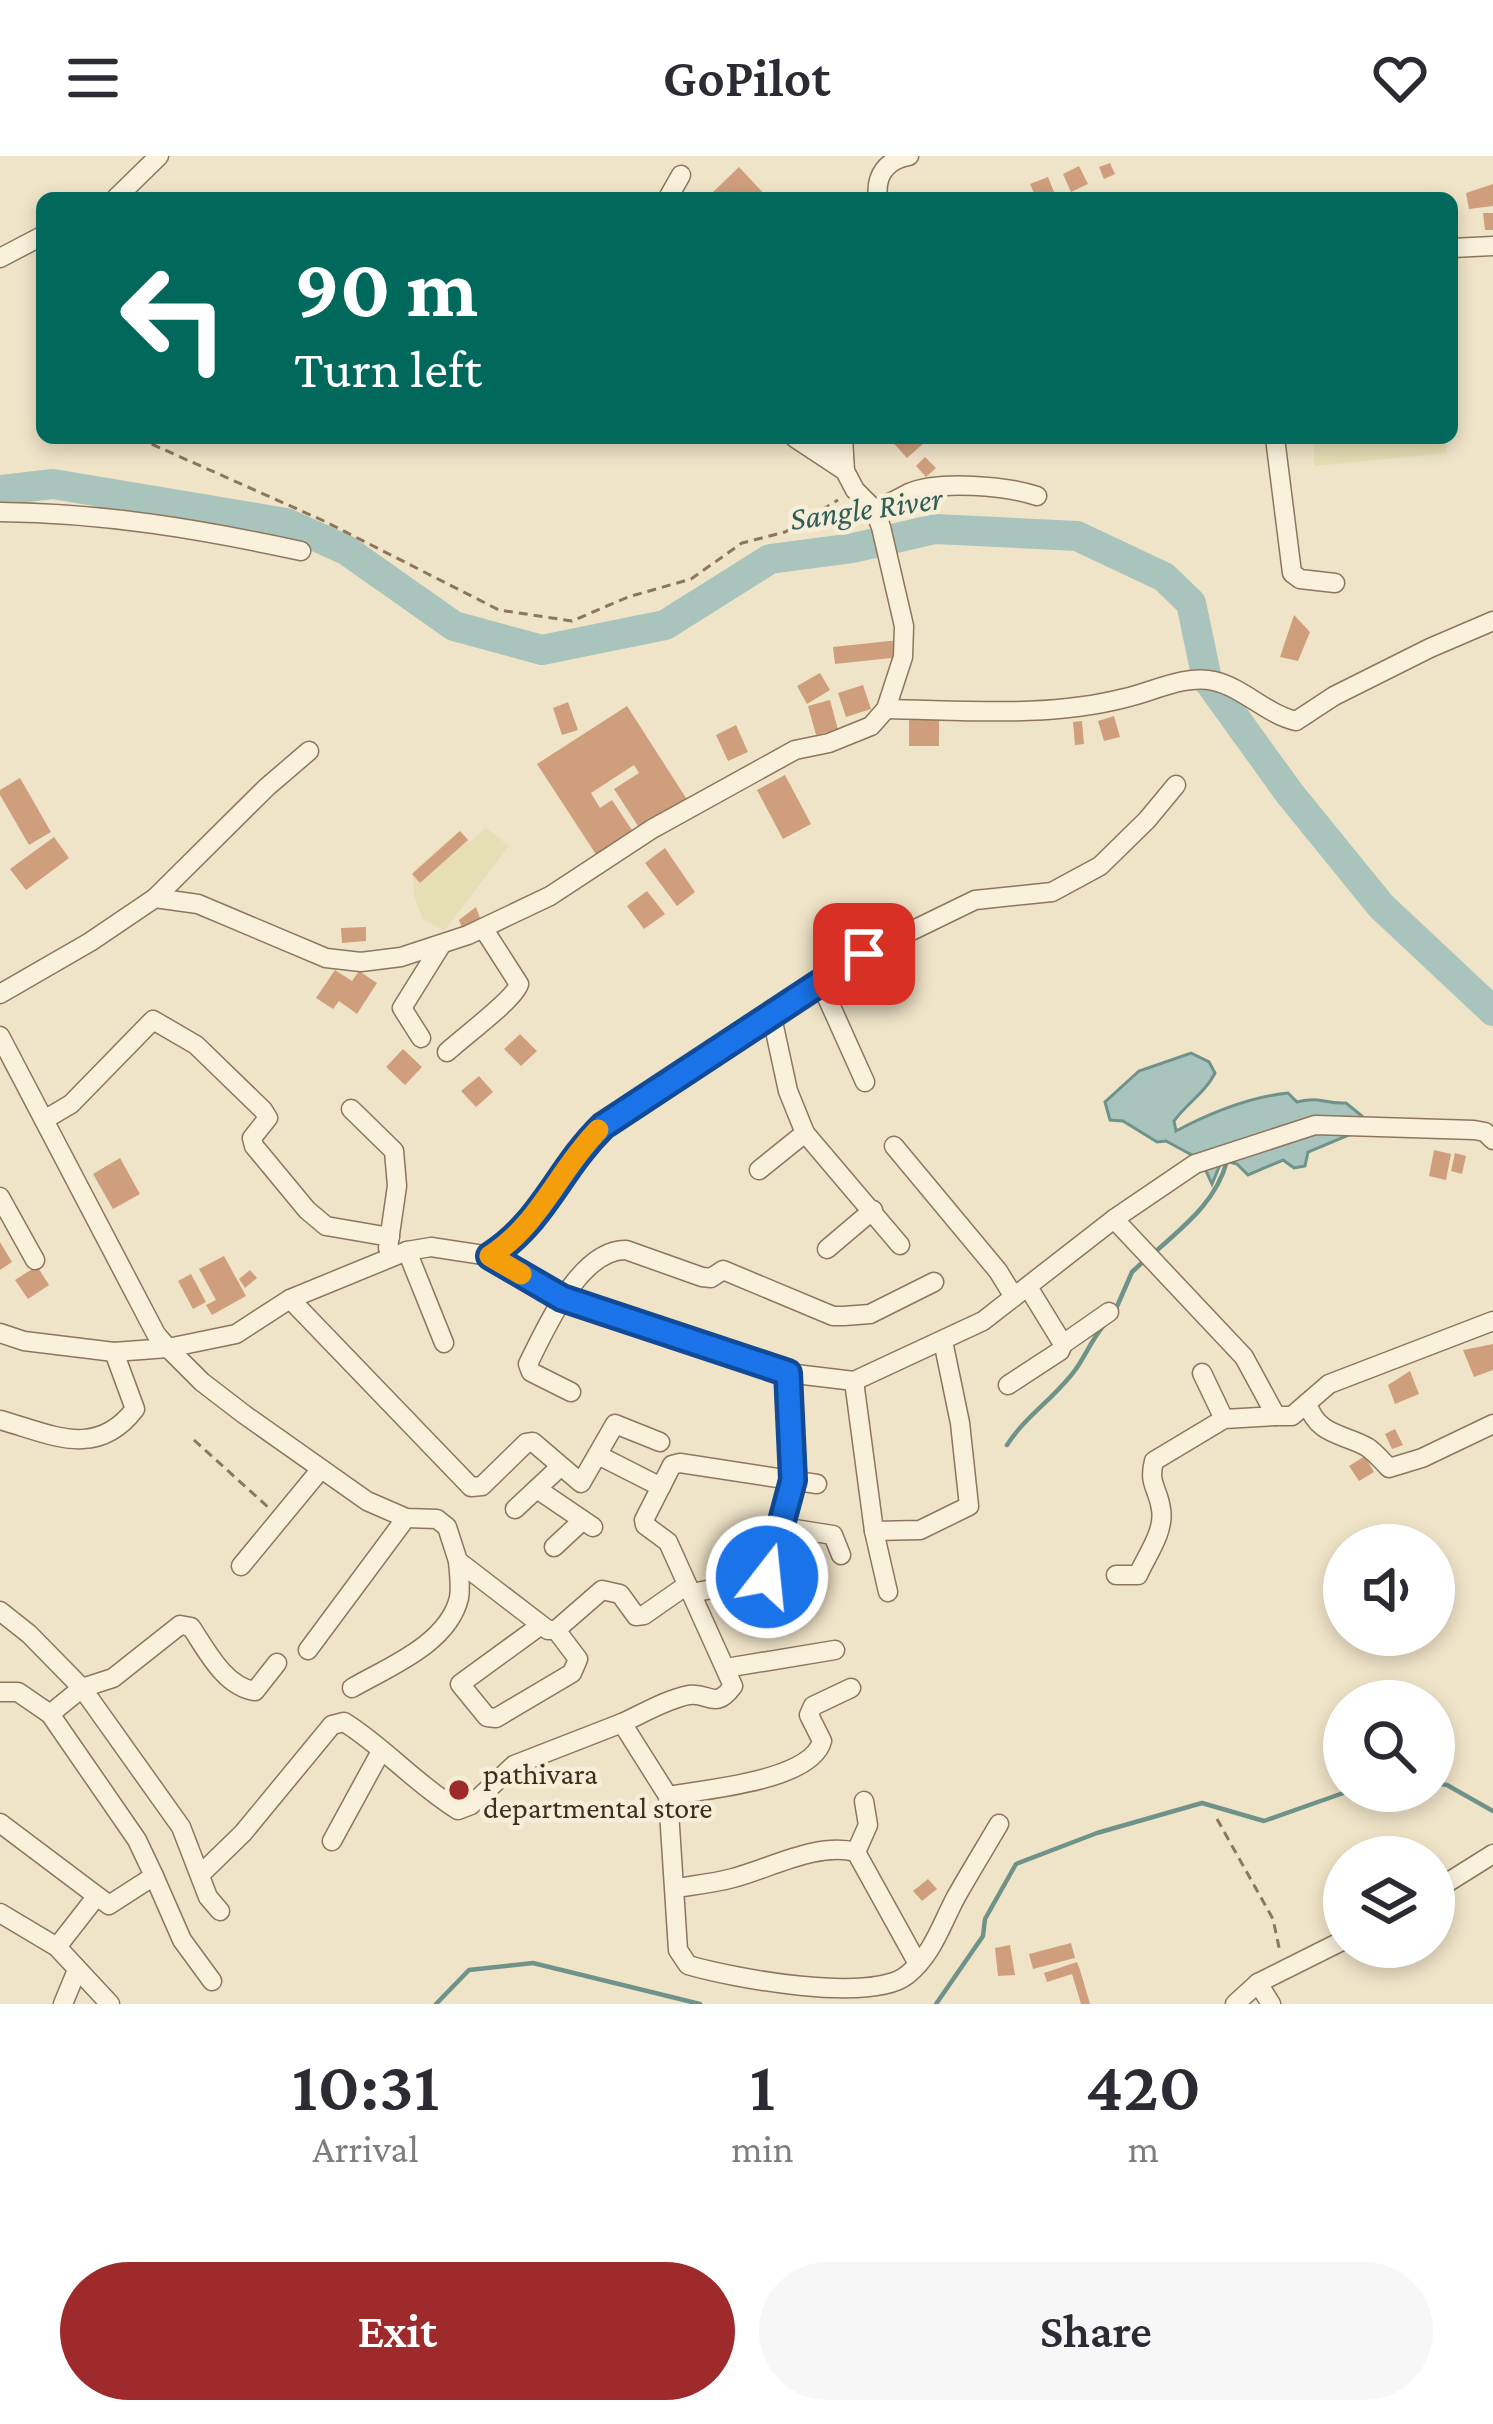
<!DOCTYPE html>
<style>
:root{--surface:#fff;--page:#f7f7f7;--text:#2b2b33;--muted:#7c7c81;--accent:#9e2a2b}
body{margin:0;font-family:"Crimson Pro",serif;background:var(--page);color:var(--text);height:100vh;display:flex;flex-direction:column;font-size:45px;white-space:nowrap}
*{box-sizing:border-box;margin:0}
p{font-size:39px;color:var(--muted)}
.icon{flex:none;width:66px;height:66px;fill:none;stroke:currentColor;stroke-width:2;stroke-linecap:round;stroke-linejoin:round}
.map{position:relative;height:1848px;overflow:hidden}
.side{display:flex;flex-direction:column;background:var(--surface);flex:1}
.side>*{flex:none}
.banner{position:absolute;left:36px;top:36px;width:1422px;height:252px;border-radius:18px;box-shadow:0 6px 18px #0003;background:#00695c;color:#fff;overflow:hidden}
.controls{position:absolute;left:1323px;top:1368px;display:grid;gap:24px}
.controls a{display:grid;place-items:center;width:132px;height:132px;border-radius:50%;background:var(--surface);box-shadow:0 6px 18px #0003;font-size:60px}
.pin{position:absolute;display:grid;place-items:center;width:102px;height:102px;color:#fff;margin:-51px;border-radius:24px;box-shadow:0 6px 18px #0006}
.me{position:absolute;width:132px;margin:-66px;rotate:16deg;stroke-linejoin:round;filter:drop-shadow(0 0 9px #0008)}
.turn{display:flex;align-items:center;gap:42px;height:252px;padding:0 60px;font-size:54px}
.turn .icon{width:156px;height:156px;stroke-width:2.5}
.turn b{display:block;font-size:84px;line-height:102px}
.eta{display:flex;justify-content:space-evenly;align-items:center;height:204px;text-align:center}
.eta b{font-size:72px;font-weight:600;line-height:84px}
.cta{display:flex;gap:24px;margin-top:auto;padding:24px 60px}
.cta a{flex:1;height:138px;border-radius:72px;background:var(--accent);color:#fff;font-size:48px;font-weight:600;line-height:138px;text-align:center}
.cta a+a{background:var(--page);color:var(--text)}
header{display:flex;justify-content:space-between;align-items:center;height:156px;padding:0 60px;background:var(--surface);font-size:54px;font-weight:600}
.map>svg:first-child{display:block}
</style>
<header><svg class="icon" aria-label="menu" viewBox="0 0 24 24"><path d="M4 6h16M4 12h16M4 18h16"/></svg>GoPilot<svg class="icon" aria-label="heart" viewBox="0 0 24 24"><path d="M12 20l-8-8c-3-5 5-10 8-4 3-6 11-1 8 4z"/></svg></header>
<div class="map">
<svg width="1493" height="1848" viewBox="0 0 1493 1848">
<rect width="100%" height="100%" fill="#f0e4c8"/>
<!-- farmland -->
<g fill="#e6deb5">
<path d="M1314,282H1446L1447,297L1314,310Z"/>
<path d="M486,672L509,690L444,775L423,763L414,740L413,715L459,675L470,686Z"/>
</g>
<!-- water -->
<path fill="#a9c4bc" stroke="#6f938a" stroke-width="3" d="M1191,897L1209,906L1215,917C1205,937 1187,947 1174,965L1176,975C1212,956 1249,941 1288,937L1297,946C1323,940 1323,948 1346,947L1362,960V979L1351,978L1308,996L1305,1010L1294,1012L1283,1004L1248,1019L1237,1008L1222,1004L1212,1028L1201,1004L1166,985L1157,986L1123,965L1110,964L1105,946L1139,915Z"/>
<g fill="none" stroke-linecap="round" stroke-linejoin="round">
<!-- stream -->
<g stroke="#6f938a" stroke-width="4.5">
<path d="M1154,1097C1184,1070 1216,1046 1227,1005"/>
<path d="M1115,1155L1132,1116L1145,1104"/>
<path d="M1007,1289C1026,1259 1058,1240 1078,1210C1087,1196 1093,1182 1104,1169"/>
<path d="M1434,1627L1447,1629L1493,1655"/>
<path d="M436,1848L469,1814L533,1807L700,1848"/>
<path d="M936,1848L983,1780L985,1763L1016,1708L1097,1677L1202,1647L1264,1665L1349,1635"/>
</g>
<!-- river -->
<path stroke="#a9c4bc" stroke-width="30" d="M0,334L53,328L286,367L346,394L454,470L542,494L665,469L770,403L853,392L935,373L1077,380L1164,421L1191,447L1207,523L1290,638L1381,750L1493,855"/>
</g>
<!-- building -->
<g fill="#cf9f7d">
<path d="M1110,7L1115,18L1104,23L1099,11Z"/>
<path d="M1079,10L1088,28L1071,36L1063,18Z"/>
<path d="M739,11L768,42H717L712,37Z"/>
<path d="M1048,21L1054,36L1036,42L1030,28Z"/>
<path d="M1493,28V50L1469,53L1466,37Z"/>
<path d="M1483,57H1493V74H1485Z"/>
<path d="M889,282H919L924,287L907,302Z"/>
<path d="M925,301L936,312L926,321L916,310Z"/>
<path d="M1294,459L1310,476L1298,505L1280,501Z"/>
<path d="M899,484L901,501L835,508L833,491Z"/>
<path d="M820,517L830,534L807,548L797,530Z"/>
<path d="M863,529L871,553L846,561L838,537Z"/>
<path d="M830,544L838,574L816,579L808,550Z"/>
<path d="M568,546L578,574L562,579L553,552Z"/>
<path d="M627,550L688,645L642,676L614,633L639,617L634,609L591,637L600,652L612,644L636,680L599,703L537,608Z"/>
<path d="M1114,560L1120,581L1104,585L1098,565Z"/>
<path d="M909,563L939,564V590H909Z"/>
<path d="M1082,565L1084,588L1075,589L1073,566Z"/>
<path d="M736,569L748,596L728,605L716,579Z"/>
<path d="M785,619L811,668L783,683L757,634Z"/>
<path d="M20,622L51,676L29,689L0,639V634Z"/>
<path d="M460,675L468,684L420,727L412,718Z"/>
<path d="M54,681L69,702L26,734L10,713Z"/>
<path d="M665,692L695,736L677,750L645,707Z"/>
<path d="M647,735L665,758L644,773L627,750Z"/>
<path d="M476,751L481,765L462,772L459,764Z"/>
<path d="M366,771V785L342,787L341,772Z"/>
<path d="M886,799L895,812L867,826L858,816Z"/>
<path d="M335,814L352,825L359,815L377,827L357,858L339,845L333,853L316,842Z"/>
<path d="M520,878L537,895L521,910L504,893Z"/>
<path d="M403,893L422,911L405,929L386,911Z"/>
<path d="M479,920L493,936L476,951L461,935Z"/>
<path d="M1434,994L1451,998L1446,1024L1429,1020Z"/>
<path d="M1455,997L1466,1000L1462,1018L1451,1015Z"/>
<path d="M120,1002L140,1038L113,1053L93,1018Z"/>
<path d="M0,1086L12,1106L0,1114Z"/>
<path d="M224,1100L246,1140L212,1159L206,1149L216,1144L199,1113Z"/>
<path d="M37,1110L49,1129L28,1143L15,1124Z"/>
<path d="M250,1114L257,1122L245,1132L239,1123Z"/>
<path d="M191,1118L206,1146L193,1153L178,1125Z"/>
<path d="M1493,1188V1214L1474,1221L1463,1194Z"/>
<path d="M1410,1215L1419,1238L1395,1248L1388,1229Z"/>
<path d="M1395,1273L1403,1289L1392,1293L1385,1278Z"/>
<path d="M1365,1300L1374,1316L1359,1325L1349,1310Z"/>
<path d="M455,1621L473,1636L462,1648L444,1632Z"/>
<path d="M928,1723L937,1733L922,1745L913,1735Z"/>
<path d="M1071,1787L1075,1802L1033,1813L1029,1798Z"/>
<path d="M1010,1789L1015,1819L998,1820L995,1792Z"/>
<path d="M1077,1806L1080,1814L1090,1848H1081L1072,1818L1047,1826L1044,1817Z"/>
</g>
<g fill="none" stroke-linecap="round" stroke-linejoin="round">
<defs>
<g id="minor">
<path d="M116,42L159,0"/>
<path d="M668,42L681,19"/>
<path d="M878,42C875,19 887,4 909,0"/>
<path d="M1452,92L1493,90"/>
<path d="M0,102L42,80"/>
<path d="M795,282L845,315"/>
<path d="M821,282L841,296"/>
<path d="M1275,282L1292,417L1300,423L1335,427"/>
<path d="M874,353C888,349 897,343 909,337C939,324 1007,330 1037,340"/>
<path d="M0,356C103,357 200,373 301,395"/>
<path d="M886,553C965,554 1047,562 1125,542C1152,536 1186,518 1214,525C1244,532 1266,558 1296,565L1334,540L1430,492L1493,465"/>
<path d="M155,742L267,631L309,595"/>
<path d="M820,826L865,926"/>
<path d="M0,838L90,786L155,742L198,748L326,802L361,806L401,801L468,779L550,740L652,673L795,594L829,587L871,570L886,553L903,501L904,470L881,371L874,353L855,334L845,315L843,282"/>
<path d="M772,861L788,935L805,977L900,1089"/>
<path d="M0,880L156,1178L168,1192L202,1226L245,1259L367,1345L406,1362L437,1363L447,1371L458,1405L548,1474H556L602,1434L620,1438L636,1460L644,1459L687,1429"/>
<path d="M421,882L402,852L440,791"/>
<path d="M447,896C463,881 515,843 519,828L483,772"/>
<path d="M351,953L394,995L397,1030L388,1092"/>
<path d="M44,964L71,948L153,864L196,889L263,954L268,962L252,982L254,990L307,1054L326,1070L390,1081"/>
<path d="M894,990L998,1115L1014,1141"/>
<path d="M759,1014L805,977"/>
<path d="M0,1041L35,1104"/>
<path d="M1114,1063L1244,1201L1276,1260H1292L1329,1228L1493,1165"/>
<path d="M827,1093L873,1054"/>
<path d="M407,1095L444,1187"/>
<path d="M490,1100C542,1067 542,1039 575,997C583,987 594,979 603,970L864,798L975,744L1052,736L1100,710L1147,664L1176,629"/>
<path d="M290,1143L471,1331L482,1330L526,1287L533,1286L581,1327L615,1268L660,1286"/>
<path d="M0,1177L24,1185L114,1196L168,1192L236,1178L290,1143L407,1095L431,1091L490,1100L562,1142L787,1217L854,1225L983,1165L1114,1063L1195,1008L1315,969L1474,974L1485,976L1493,984"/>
<path d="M1063,1188L1109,1156"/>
<path d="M1202,1217L1224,1263"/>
<path d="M854,1225L874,1375L888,1436"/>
<path d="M1008,1229L1060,1195L1063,1188L1028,1131"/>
<path d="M571,1236L531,1216L528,1208C546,1172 580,1093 626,1094L702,1121L711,1122L723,1114L833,1160H844L870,1158L934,1126"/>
<path d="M1307,1247C1318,1280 1342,1277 1367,1291C1375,1296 1382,1305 1389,1312L1422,1302L1493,1268"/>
<path d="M0,1264C51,1278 96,1304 135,1253L114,1196"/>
<path d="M598,1299L661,1331"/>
<path d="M537,1333L593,1371"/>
<path d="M515,1353L560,1311"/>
<path d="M782,1371L833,1379L841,1399"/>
<path d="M874,1375L920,1374L969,1350L960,1267L943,1185"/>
<path d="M554,1391L582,1365"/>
<path d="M241,1410L321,1313"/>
<path d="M1116,1419H1138C1147,1399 1165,1375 1161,1353C1158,1331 1148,1329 1154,1305L1224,1263L1276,1260"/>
<path d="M691,1437L761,1424L771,1415L793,1324L787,1217"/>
<path d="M0,1455L29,1478L82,1532L113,1522L180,1469L191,1471C207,1495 225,1531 255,1535L277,1507"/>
<path d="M541,1469L460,1528L487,1561L496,1562L572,1517L578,1503L556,1474"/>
<path d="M308,1494L406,1362"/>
<path d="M726,1512L835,1494"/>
<path d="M352,1532C388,1511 448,1488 459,1442C461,1431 459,1417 458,1405"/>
<path d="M0,1536H18L50,1558L82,1532L181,1671L208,1741L220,1755"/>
<path d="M50,1558L137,1684L154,1720"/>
<path d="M622,1567C642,1558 667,1543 689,1539C709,1536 715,1555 733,1530L668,1386L645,1369L644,1364L672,1309L680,1307L817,1328"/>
<path d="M668,1640C706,1633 811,1625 822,1585L809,1559L813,1550L851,1532"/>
<path d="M0,1667L109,1749L154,1720L182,1784L212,1825"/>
<path d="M332,1685L380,1597"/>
<path d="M856,1696L868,1669L864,1645"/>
<path d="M202,1717L243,1677L332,1569L344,1566C383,1590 417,1629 458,1654L471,1649L514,1609L622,1567L668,1640L678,1794L688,1809C732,1822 871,1848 907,1819C933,1798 941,1769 956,1741C970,1716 985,1692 999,1668"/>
<path d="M676,1732C695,1729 715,1727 733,1722C771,1712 817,1686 856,1696L918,1808"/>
<path d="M1434,1735L1493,1698"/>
<path d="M0,1757L57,1791L110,1848"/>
<path d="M57,1791L96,1741"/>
<path d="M1258,1827L1271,1848"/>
<path d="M63,1848L77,1814"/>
<path d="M1235,1848L1258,1827L1344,1784"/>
</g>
</defs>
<!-- minor casing -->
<use href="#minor" stroke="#8d765c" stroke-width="21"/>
<!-- path -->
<g stroke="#8d765c" stroke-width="3" stroke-dasharray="9 6" stroke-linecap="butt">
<path d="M138,282L324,365L499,454L572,465L628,441L691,423L742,387L785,376L838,344"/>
<path d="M194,1284L269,1352"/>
<path d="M1217,1663L1273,1763L1280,1796"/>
</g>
<!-- minor -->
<use href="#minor" stroke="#faf1dc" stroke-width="18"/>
</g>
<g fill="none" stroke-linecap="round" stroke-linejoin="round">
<defs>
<path id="route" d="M767,1421L793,1324L788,1217L562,1142L490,1100C544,1065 558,1014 603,970L864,798"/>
</defs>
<!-- route casing -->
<use href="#route" stroke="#114b97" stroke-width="30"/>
<!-- route -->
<use href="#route" stroke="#1a73e8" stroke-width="21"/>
<!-- slow -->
<path stroke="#f59e0b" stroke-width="21" d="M521,1118L490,1100C540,1068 558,1015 598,974"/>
</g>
<!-- markers -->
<circle fill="#9e2a2b" stroke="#f7eed8" stroke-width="4.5" cx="459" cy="1634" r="12"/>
<g text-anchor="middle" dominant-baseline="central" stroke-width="9" stroke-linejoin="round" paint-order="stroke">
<!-- poi labels -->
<g font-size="30" fill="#3d2e20" stroke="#f7eed8" text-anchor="start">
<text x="483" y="1617">pathivara<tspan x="483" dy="34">departmental store</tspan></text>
</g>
<!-- water labels -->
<g font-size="33" font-style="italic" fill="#2f5d5a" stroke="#f7eed8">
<text transform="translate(866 352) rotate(-8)">Sangle River</text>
</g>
</g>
</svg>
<div class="controls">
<a><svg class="icon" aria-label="sound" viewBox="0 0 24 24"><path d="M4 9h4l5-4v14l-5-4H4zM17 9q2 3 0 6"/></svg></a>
<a><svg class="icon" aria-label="search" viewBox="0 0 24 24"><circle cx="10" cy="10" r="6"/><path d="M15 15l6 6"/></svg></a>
<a><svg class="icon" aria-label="layers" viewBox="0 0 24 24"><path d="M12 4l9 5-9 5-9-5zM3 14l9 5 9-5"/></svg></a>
</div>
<div class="pin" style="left:864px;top:798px;background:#d93025"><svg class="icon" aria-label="arrive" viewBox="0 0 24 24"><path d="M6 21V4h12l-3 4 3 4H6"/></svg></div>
<svg class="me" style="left:767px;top:1421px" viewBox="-20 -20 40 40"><circle r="17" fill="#1a73e8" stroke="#fff" stroke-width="3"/><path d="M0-11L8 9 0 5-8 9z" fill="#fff"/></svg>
<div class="banner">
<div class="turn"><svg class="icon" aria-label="left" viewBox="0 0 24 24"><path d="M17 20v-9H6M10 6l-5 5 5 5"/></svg><div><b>90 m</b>Turn left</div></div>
</div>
</div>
<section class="side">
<div class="eta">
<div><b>10:31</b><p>Arrival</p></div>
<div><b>1</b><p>min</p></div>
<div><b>420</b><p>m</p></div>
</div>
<div class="cta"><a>Exit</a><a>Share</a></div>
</section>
